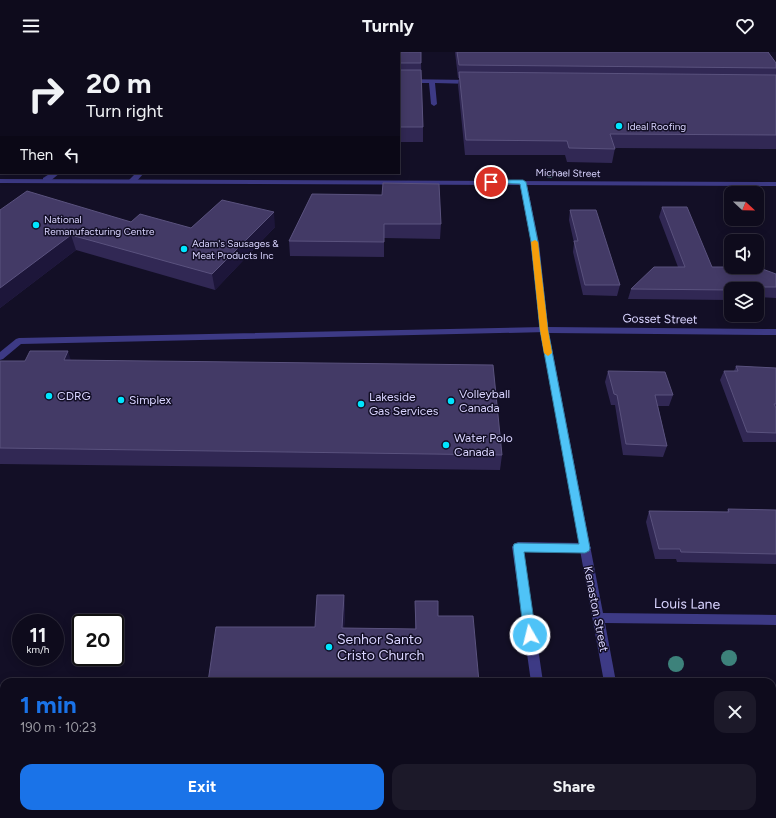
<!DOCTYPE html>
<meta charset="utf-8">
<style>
:root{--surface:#0e0b1c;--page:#1c1929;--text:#f1f3f6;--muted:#9b9ba3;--line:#2e2b3b;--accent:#1a73e8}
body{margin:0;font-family:Figtree,sans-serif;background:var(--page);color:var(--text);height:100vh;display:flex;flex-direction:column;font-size:15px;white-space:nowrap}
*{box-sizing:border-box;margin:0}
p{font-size:13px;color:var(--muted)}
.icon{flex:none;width:22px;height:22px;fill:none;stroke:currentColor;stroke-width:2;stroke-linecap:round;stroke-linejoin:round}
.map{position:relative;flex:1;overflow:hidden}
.panel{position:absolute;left:0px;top:626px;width:776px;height:140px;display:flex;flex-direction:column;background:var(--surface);border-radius:12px 12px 0 0;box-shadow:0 2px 10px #0003,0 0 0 1px var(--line)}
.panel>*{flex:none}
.hud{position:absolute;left:0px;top:0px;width:400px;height:122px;box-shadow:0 2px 10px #0003,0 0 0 1px var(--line);background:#0e0b1c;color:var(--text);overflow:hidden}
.needle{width:26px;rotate:112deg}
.fabs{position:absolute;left:724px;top:134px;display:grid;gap:8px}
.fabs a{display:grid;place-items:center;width:40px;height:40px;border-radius:8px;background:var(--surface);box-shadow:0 2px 10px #0003,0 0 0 1px var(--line);font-size:20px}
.speed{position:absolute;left:12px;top:562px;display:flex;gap:8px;font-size:20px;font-weight:700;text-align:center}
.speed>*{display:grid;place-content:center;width:52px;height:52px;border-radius:50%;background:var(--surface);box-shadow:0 2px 10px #0003,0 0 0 1px var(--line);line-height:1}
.speed small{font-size:10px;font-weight:400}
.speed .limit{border:2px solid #111;border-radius:6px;background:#fff;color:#111}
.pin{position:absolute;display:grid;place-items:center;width:34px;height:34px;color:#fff;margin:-17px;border:2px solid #fff;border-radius:50%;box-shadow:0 1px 4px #0007}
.me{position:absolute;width:44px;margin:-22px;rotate:352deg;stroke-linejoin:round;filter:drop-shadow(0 0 3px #0008)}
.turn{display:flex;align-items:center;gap:14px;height:84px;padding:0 20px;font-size:18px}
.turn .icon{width:52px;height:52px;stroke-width:2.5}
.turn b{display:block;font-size:28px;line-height:34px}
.then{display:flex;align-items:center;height:38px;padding:0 20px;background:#0003;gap:8px;font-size:15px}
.round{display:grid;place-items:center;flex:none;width:42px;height:42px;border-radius:12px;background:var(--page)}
.summary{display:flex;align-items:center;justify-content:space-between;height:68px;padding:0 20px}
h1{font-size:24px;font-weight:700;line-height:30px;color:var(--accent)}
.primary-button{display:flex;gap:8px;margin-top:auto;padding:8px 20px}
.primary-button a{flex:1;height:46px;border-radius:12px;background:var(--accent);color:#fff;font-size:16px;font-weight:700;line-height:46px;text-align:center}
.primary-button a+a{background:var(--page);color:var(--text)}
header{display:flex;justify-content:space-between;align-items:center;height:52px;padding:0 20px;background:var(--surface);font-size:18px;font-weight:700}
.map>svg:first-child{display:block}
</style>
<header><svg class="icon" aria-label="menu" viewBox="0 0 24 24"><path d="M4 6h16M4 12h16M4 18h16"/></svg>Turnly<svg class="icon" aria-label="heart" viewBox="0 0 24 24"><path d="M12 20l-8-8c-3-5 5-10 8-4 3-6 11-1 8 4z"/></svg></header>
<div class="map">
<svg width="776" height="766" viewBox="0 0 776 766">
<rect width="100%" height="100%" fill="#130f26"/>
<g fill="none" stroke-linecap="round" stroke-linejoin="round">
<!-- lane -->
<g fill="#3d3a85" fill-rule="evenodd">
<path d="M244,0H251L243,1Z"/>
<rect x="289" y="0" width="6" height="1"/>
<path d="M399,27L471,28L474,30L471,32L435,31L437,52L434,54L431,52L429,31H399Z"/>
<path d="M51,121H60L49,130H43V126Z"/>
<path d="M136,121H144L136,130H130L129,128Z"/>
<path d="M544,275L548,278L547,280L21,292L3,307L0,308V300L16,287L19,286Z"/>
<path d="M518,490L585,491L589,493L591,496L589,499L585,501L524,500L543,630H531L512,495L514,492Z"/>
<path d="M548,762H562L563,766H549Z"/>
</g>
<!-- street -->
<g fill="#3d3a85" fill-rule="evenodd">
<path d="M0,127L776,130V134L527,133L539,191L548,275L776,277V283L549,281L603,561L776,563V573L605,571L616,630H604L540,278L531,191L520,133L0,131Z"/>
<rect x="627" y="762" width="14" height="4"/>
</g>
<!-- rail -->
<path stroke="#00e5ff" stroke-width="2" stroke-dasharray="4 3" stroke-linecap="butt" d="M25,1L28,0"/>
</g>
<!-- trees -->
<g fill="#3d827b">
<circle cx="550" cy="122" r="4"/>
<circle cx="487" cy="123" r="4"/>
<circle cx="729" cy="606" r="8"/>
<circle cx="676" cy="612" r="8"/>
</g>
<!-- wall -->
<g fill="#312854">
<path d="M455,0H768L776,11V97L615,96L612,111L567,110L565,103H465L458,33L459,26H458Z"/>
<path d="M399,1L421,11L423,75V90H399Z"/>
<path d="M312,142L441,172L440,187L384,186V205L290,204L289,189Z"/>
<path d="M662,155L712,215L735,219L776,222V246L757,245V237H731V248L628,247L631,237L678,215L659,165Z"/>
<path d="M0,158L191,176L275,175L215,238L76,198L0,256Z"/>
<path d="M570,158L620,233L617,244L583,243L573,200L574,191L569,168Z"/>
<path d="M0,309H71L502,403L500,418L0,412Z"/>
<path d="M736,314L776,316V390H743L720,328L724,319H734Z"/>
<path d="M608,319L673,343L669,354H658L667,394L663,405L623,403L615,353H611L605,330Z"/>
<path d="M728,457L776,458V512L677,510L676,507H655L646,470L649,459L727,460Z"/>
<path d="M344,543L345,561L344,576L415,577V549L438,564L479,630L315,575Z"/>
<rect x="772" y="647" width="4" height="64"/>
<path d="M733,762H772L776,766H734Z"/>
</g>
<!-- shaded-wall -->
<g fill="#1d163a">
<path d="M183,0H218L215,1H180Z"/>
<rect x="0" y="70" width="1" height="16"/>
<path d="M274,160L275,175L215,238L212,222Z"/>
<path d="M71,183L76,198L0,256V236Z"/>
<path d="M68,299L73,315L64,308Z"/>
<path d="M344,543L345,561L343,594L342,576Z"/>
</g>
<!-- building -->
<g fill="#433a66" stroke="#5a527e">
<path d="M53,0H183L180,1H51Z"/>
<path d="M318,0H421V11H399V12V1H317Z"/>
<path d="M457,0H768L776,11V16L459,13Z"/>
<path d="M1,18V70H0V19Z"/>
<path d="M399,18H421L423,75H399Z"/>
<path d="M459,20L776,23V83L610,82L615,97L569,96L567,89L466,88Z"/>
<path d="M383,131L439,132L441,172H384V190L289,189L312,142L382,143Z"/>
<path d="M27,139L131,170L140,162L191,176L222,148L274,160L212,222L71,183L0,236V158Z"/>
<path d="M662,155H687L712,215H732L735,219L743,215H757L776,222V235H746L747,237H731V238L631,237L654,215H685Z"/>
<path d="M570,158H596L620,233H585L574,189H578Z"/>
<path d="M30,299H68L64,308L493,313L502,403L0,396V309H25Z"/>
<path d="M736,314L776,316V352H774L776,356V381L747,380L724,319H738Z"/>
<path d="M608,319L665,320L673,343H655L667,394L626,392L617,343L614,342Z"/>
<path d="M728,457L776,458V502L681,500L680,497H659L649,459L729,460Z"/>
<path d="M317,543H344L342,576L416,577L415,549H438V564H473L479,630H208L216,575H315Z"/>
<path d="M772,647H776V702L772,701Z"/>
<path d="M772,748H776V766H743L742,762H772Z"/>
</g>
<!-- route -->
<path fill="#4fc3f7" stroke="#337fa1" d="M491,128H523L526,130L538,190L548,278L590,496L589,499L585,501L524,500L536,583L534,587L530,588L526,587L524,583L513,495L514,492L518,491L579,492L540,278L531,190L520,132L489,131V129Z"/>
<!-- slow -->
<path fill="#f59e0b" d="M535,188L538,190L548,278L552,301L548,304L544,301L540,278L531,190Z"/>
<!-- markers -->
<g fill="#00e5ff" stroke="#130f26" stroke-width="1.5">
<circle cx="619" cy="74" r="4"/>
<circle cx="36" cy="173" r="4"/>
<circle cx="184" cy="197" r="4"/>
<circle cx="49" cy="344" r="4"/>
<circle cx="121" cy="348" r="4"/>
<circle cx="451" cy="349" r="4"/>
<circle cx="361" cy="352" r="4"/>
<circle cx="446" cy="393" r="4"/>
<circle cx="329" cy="595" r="4"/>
</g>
<g text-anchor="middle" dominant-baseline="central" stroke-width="3" stroke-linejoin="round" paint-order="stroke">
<!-- far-poi labels -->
<g font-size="10" fill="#d9d4ff" stroke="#130f26" text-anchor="start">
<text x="627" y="74">Ideal Roofing</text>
<text x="44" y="167">National<tspan x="44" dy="12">Remanufacturing Centre</tspan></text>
<text x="192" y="191">Adam's Sausages &amp;<tspan x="192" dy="12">Meat Products Inc</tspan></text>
</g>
<!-- far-street labels -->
<g font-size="10" fill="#d9d4ff" stroke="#130f26">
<text transform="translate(568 121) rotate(1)">Michael Street</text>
</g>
<!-- street labels -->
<g font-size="12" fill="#d9d4ff" stroke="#130f26">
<text transform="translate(660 267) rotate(1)">Gosset Street</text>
<text transform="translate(596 557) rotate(79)">Kenaston Street</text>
</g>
<!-- poi labels -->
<g font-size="12" fill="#d9d4ff" stroke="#130f26" text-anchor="start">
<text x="459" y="342">Volleyball<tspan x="459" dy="14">Canada</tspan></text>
<text x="57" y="344">CDRG</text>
<text x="369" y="345">Lakeside<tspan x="369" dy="14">Gas Services</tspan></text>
<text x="129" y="348">Simplex</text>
<text x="454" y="386">Water Polo<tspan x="454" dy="14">Canada</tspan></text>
</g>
<!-- near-street labels -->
<g font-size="14" fill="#d9d4ff" stroke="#130f26">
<text transform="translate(687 552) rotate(1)">Louis Lane</text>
</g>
<!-- near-poi labels -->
<g font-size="14" fill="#d9d4ff" stroke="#130f26" text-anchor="start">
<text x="337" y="587">Senhor Santo<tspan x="337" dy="16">Cristo Church</tspan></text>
</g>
</g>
</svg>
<div class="fabs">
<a><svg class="needle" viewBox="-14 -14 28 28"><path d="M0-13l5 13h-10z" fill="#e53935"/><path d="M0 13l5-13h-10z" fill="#9b9ba3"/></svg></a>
<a><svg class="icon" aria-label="sound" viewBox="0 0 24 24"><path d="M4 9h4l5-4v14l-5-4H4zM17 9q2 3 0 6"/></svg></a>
<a><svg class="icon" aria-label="layers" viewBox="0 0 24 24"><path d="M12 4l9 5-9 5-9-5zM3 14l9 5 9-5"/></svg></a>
</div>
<div class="speed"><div>11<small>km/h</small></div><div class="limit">20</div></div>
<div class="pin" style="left:491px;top:130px;background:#d93025"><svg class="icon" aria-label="arrive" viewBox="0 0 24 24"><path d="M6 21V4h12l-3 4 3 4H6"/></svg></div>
<svg class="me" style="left:530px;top:583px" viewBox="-20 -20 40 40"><circle r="17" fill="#4fc3f7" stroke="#fff" stroke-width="3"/><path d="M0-11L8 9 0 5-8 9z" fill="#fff"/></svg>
<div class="hud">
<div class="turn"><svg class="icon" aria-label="right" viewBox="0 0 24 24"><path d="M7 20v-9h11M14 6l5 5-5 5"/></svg><div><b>20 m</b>Turn right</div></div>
<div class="then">Then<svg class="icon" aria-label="left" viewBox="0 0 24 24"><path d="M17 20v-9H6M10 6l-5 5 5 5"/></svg></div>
</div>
<section class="panel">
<div class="summary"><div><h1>1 min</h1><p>190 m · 10:23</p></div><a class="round"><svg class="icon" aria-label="close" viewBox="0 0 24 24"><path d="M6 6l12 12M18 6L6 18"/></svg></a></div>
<div class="primary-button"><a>Exit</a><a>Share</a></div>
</section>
</div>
